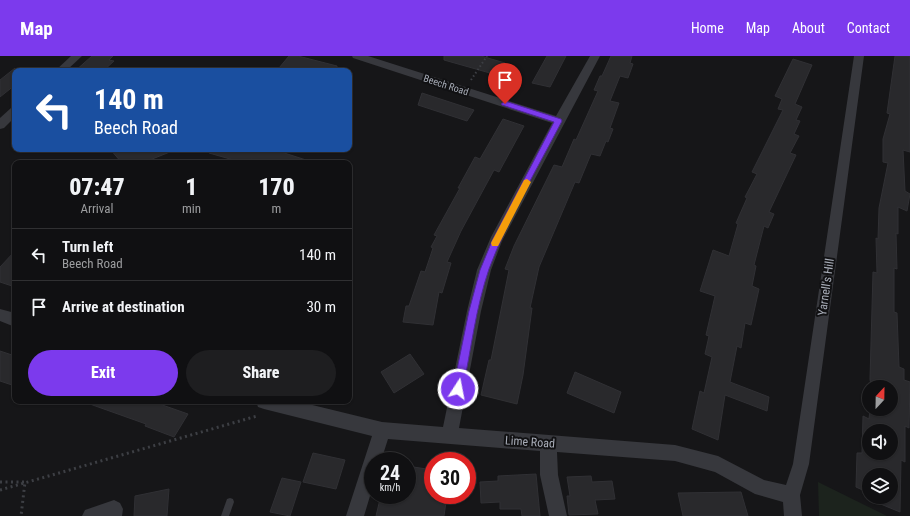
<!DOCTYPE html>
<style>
:root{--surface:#101012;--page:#1e1e20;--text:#f1f3f6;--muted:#9c9d9f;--line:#303032;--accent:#7c3aed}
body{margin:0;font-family:"Roboto Condensed",sans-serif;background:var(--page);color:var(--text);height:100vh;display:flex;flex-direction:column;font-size:15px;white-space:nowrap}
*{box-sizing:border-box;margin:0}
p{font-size:13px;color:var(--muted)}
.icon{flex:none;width:22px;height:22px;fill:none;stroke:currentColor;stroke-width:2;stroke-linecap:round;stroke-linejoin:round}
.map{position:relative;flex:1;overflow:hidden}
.sheet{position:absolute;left:12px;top:104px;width:340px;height:244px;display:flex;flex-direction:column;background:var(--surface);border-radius:8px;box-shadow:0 1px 3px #0004,0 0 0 1px var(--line)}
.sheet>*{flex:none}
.banner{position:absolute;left:12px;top:12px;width:340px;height:84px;border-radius:8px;box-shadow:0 1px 3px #0004,0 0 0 1px var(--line);background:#1a4fa0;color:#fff;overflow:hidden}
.needle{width:26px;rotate:22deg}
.tools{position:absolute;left:862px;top:324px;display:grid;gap:8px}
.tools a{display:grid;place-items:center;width:36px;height:36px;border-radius:50%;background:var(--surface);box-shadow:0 1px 3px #0004,0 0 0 1px var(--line);font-size:20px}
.speed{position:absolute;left:364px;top:396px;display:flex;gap:8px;font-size:20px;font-weight:700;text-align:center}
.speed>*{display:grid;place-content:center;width:52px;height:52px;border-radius:50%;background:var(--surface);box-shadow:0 1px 3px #0004,0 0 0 1px var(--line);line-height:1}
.speed small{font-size:10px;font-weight:400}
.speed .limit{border:6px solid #d22;background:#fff;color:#111}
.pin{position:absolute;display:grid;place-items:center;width:34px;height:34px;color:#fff;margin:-41px -17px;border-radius:50% 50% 50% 0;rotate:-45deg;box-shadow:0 0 4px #0007}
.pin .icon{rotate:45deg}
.me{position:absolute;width:44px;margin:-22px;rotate:11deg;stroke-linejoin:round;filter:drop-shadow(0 0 3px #0008)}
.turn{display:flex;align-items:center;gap:14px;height:84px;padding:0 16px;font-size:18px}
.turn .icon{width:52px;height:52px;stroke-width:2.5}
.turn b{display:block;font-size:28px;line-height:34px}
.eta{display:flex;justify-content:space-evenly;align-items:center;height:68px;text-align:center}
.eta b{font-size:24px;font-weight:800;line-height:28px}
.action{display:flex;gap:8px;margin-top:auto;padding:8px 16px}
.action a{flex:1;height:46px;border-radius:24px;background:var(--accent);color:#fff;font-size:16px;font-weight:800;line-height:46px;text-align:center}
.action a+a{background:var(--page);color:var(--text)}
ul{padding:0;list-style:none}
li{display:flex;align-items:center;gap:12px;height:52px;padding:0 16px;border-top:1px solid var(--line)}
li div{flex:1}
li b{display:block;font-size:15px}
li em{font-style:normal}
header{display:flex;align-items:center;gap:24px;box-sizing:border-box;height:56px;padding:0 20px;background:var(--accent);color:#fff}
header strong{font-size:19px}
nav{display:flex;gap:22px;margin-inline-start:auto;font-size:14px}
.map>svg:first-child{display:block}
</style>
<header>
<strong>Map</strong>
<nav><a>Home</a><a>Map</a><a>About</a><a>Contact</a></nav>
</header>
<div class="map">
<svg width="910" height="460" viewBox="0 0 910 460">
<rect width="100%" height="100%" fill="#161618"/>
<!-- green -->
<path fill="#1c231d" d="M818,426L887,460H819Z"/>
<!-- building -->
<g fill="#29292c" stroke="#303034" fill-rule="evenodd">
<path d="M92,0H113L109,4L114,5L103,15H75Z"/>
<path d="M289,0H298L337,10V15H292L279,12Z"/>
<path d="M444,0H481L505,7L497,19L444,4Z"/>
<path d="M547,0H566L550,31L532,27Z"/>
<path d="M611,0H632L630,7L633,8L628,22L620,20L610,45L619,47L610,72L613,73L608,86L606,85L600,100L591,98L579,127L575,126L539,211L530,252H532L523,319L517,348L481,339L489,304H491L509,214L505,213L514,190L554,109L562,111L574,83L576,84L598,35L594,34L600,20H602Z"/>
<path d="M895,0H910V96L903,94L905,135L910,138L907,155L898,151V178L896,177L897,213L894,212V256L897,257L899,311L904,313V324L910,326L909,372L905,370V406L901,404L900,456L866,442L867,436L856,431L857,397H862L863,360L869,363L870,353H891V331H871L870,323L873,216L877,217L876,182L878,183L879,152L888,107L883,106V83L890,58L887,57ZM869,375H891V397H869ZM869,419H891V441H869Z"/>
<path d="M793,3L812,9L795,48L802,51L796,64L800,65L794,78L799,80L790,97L796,99L769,156L774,158L768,172L764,170L754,209L756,210L752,230L759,233L751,269L745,267L741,292L737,290L730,326L769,341L767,355L725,339L718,384L692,373L700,335L704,337L712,301L705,298L709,280L706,279L715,240L700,235L713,194L729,200L738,168L736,167L747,142L745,141L757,118L752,116L783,54L778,53L782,43L775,40Z"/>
<path d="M15,12V29L0,41V24Z"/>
<path d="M422,37L474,54L467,65L418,49Z"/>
<path d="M503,63L524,70L499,116L494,114L461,175L447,206L451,207L442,237L439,236L433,269L403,266L406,250H409L421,215L425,216L433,192L431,191L437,180L434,179L460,132H458L475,101L480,103Z"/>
<path d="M110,93H175V94L142,107H122Z"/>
<path d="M210,93H272L306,104V107H264L251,103L248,107H244L209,97Z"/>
<path d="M15,195V231L0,226V211Z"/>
<path d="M0,295L15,300V330L0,325Z"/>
<path d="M410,298L424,318L394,337L381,316Z"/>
<path d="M575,316L621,336L614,357L567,337Z"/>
<path d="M87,345H151L188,358L174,381L145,370L146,368L87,347Z"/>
<path d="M313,397L345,404L336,433L303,426Z"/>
<path d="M407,410L433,414V439H447L444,460H376L381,439H407Z"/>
<path d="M536,418L540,460H522L521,453H500V446L481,447L480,426L498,425V420Z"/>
<path d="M591,420L592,426L612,425L615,443L595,444L598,458L569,459L567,440H570L567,421Z"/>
<path d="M282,422L301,426L290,460L270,456Z"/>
<path d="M169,433L167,460H134L135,440Z"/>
<path d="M741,436L748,460H683L678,437Z"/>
</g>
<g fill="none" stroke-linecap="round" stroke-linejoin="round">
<!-- path-far1 -->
<path stroke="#3d3f44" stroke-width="2" stroke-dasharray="1.5 2.5" stroke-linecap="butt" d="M471,24L487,0"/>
<!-- path -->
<g stroke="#3d3f44" stroke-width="3" stroke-dasharray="2 3.5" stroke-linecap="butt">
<path d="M0,426H25L21,460"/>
<path d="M0,434L257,360"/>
</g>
<!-- service -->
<path fill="#37383d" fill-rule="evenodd" d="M230,442L233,443L234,446L229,460H221L227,443Z"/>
<!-- minor -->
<g fill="#37383d" fill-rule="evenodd">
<path d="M71,0H82L66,15H55Z"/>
<path d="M352,0H368L556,60L590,0H600L502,185L491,214L481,255L459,372L675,389L718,400L764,424L786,429L793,408L854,0H864L809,408L800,439L802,460H784L783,446L755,438L715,416L675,405L557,396L558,419L567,460H549L540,419V395L388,383L381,405H373V430L364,460H346L372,380L264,353L258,351L256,345H296L382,366L443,371L467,255L477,214L491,181L552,67L353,2Z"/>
<path d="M15,51V61L4,72L0,73V62L11,52Z"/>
<path d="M0,253L15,257V271L0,265Z"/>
<path d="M114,444L120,447L123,453L122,460H82L85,454Z"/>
</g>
</g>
<!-- route -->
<path fill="#7c3aed" stroke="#51269a" d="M505,45L561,63L562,65C537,113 508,162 489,213C476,251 471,293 463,333L462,336L458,338L455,336L453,333L469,255L480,214L492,185L554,66L502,49L501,48Z"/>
<!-- slow -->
<path fill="#f59e0b" d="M527,123L531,126L498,190H492L491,187L492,185L524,124Z"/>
<g text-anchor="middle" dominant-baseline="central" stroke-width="4" stroke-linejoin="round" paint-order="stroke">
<!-- far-street labels -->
<g font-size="10" fill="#a8adb8" stroke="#111113">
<text transform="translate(446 29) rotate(18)">Beech Road</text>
</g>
<!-- street labels -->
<g font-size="12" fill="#a8adb8" stroke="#111113">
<text transform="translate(826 231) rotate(-82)">Yarnell's Hill</text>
<text transform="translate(530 386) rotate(4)">Lime Road</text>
</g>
</g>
</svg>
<div class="tools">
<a><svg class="needle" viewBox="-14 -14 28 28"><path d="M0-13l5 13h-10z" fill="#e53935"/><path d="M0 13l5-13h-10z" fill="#9c9d9f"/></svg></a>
<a><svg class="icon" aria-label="sound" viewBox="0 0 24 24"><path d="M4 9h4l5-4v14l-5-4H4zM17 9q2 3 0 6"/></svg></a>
<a><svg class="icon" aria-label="layers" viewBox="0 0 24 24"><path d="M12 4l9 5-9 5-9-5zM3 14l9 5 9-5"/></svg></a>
</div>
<div class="speed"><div>24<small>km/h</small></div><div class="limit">30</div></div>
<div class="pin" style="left:505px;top:48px;background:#d93025"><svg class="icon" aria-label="arrive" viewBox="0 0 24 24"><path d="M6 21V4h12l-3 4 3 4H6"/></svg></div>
<svg class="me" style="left:458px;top:333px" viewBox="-20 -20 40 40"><circle r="17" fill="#7c3aed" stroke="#fff" stroke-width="3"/><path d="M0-11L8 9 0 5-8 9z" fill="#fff"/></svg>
<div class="banner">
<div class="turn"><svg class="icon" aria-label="left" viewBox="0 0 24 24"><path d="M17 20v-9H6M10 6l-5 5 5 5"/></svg><div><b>140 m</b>Beech Road</div></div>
</div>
<section class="sheet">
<div class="eta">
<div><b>07:47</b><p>Arrival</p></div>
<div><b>1</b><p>min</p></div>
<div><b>170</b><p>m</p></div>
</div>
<ul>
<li><svg class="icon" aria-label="left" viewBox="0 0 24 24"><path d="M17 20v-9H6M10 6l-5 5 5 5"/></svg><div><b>Turn left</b><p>Beech Road</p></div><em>140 m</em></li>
<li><svg class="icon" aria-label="arrive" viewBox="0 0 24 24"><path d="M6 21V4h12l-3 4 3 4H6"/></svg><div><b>Arrive at destination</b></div><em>30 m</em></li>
</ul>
<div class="action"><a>Exit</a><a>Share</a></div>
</section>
</div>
